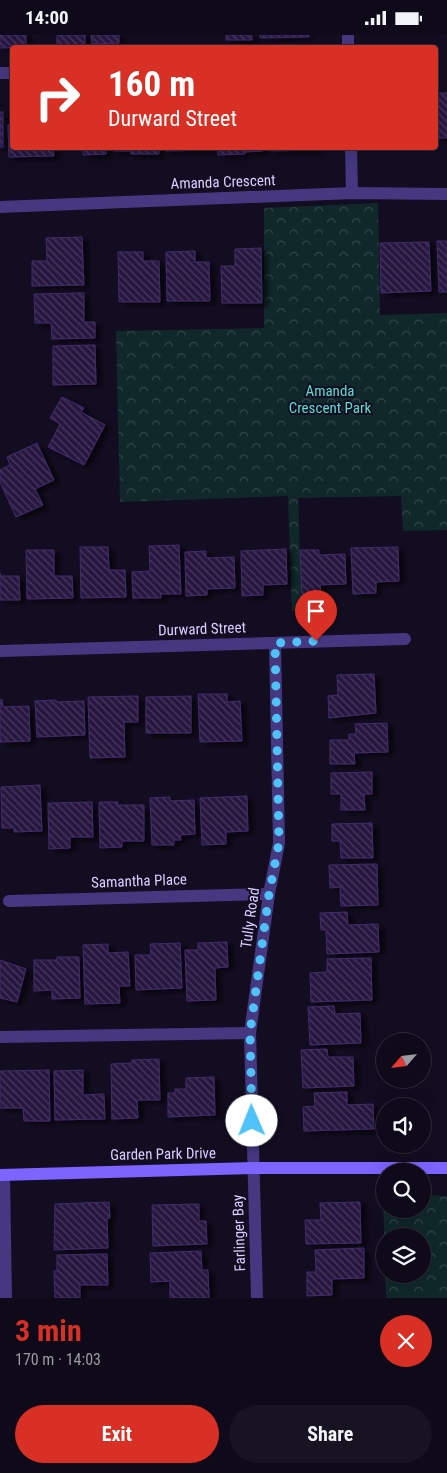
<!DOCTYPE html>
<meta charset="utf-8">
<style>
:root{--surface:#0e0a19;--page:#171322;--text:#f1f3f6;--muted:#9b9aa2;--line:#2e2b38;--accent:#d93025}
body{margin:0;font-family:"Roboto Condensed",sans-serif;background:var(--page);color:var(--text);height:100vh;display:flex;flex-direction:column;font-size:19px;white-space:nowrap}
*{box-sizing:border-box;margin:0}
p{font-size:16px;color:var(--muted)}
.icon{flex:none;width:28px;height:28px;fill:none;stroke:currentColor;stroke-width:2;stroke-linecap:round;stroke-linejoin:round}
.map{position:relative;height:1263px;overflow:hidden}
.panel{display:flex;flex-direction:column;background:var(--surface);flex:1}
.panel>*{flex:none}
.banner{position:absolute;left:10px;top:10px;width:428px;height:105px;border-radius:5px;box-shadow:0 5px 20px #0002,0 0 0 1px var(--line);background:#d93025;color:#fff;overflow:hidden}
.needle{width:32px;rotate:242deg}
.controls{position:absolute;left:376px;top:998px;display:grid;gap:10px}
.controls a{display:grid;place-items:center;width:55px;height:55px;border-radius:50%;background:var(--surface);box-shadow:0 5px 20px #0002,0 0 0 1px var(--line);font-size:25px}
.pin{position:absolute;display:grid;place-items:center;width:42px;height:42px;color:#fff;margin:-51px -21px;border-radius:50% 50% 50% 0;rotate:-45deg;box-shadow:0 0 5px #0007}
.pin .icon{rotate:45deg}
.me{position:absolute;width:55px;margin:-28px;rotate:359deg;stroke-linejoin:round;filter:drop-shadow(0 0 4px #0008)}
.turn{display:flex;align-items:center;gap:18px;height:105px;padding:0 15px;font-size:22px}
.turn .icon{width:65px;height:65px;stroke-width:2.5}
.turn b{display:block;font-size:35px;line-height:42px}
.round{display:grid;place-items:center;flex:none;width:52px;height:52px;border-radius:26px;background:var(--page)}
.overview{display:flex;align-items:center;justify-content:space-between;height:85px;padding:0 15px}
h1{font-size:30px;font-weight:700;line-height:38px;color:var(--accent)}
.cta{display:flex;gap:10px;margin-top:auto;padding:10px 15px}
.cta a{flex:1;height:58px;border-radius:30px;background:var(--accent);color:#fff;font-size:20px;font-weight:700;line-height:58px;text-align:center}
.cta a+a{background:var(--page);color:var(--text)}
.status{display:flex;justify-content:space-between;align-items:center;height:35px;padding:0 25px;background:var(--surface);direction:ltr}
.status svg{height:14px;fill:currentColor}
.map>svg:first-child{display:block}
</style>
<div class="status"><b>14:00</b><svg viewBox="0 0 49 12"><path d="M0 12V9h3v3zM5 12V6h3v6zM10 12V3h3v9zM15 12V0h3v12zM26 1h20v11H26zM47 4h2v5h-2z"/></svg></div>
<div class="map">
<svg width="447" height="1263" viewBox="0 0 447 1263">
<defs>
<pattern id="park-crowns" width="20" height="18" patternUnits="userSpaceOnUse" patternTransform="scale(1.25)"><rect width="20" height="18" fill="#10282a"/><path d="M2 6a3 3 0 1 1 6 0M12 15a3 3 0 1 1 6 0" fill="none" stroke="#32464a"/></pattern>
<pattern id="building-back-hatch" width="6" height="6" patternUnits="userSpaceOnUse" patternTransform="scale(1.25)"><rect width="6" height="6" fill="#271941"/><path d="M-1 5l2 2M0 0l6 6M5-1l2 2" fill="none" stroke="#46395e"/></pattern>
<filter id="shadow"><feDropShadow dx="5.5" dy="3" stdDeviation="2.5" flood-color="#0009"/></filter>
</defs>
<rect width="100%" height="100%" fill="#130d21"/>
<!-- park -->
<g fill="url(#park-crowns)">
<path d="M378,168L380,280L447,278V495L403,496L401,461L298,463L302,576H292L288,461L120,467L116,296L264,293V173Z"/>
<path d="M383,1157L385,1174H422L423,1160L447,1161V1263H386L385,1239H422V1201H385V1229Z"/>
</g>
<!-- building -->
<g fill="url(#building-back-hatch)" stroke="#412b6d" filter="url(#shadow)">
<path d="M0,0H26V12L0,13Z"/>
<rect x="57" y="0" width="28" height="10"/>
<path d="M91,0H119V8L92,9Z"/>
<rect x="226" y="0" width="26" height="5"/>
<path d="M260,0H309V2L260,3Z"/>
<path d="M437,58H447V103H439Z"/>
<rect x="0" y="77" width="3" height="35"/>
<path d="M8,90H12V112H53L54,121L9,122Z"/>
<path d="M83,112H106V119L83,120Z"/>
<path d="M113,112H159V119H131V116H113Z"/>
<path d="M166,112H211V115L166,116Z"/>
<path d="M218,112H262L263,116L245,117V119L218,120Z"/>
<path d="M271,112H316V115L271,116Z"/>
<path d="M82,202L84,250L32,251V226H47L46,203Z"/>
<path d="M437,206H447V257H439Z"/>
<path d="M429,207L431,256L381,258L380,208Z"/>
<path d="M261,213L262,268H222L221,231H235V214Z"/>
<path d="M195,216V227H209L210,266H167L166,217Z"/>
<path d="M118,217H143V226H159L160,267H119Z"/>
<path d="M84,258V287H95V303L52,304L51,288H35L34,259Z"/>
<path d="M95,310L96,349L53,350V311Z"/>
<path d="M62,362L84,373L81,377L105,390L84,430L48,412L60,389L50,383Z"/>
<path d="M37,408L54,445L35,454L43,470L16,482L0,447V435L10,430L7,422Z"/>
<path d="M179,510L181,559H161V563H133L132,537L150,536L149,511Z"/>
<path d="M80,512H108L109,535H125L126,562L81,563Z"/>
<path d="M398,512L399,546L376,547V558L353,559L351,513Z"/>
<path d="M286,514L287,549L263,550V560L242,561L241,516Z"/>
<path d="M26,515H54V541H72L73,563L27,564Z"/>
<path d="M300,515H319V520L345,519L346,549L320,550L321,561L302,562Z"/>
<path d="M206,516V523L234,522L235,553L207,554V560L186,561L185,517Z"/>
<path d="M0,538V541H19L20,565H0Z"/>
<path d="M374,639L376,678L329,683L328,661L338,660L337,640Z"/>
<path d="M198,659H227V667L240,666L242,706L200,707Z"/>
<path d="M138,661V687H124L125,722L90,723L88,662Z"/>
<path d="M191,661V698H146V662Z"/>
<path d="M2,664L3,672L29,671L30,706L0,707V665Z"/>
<path d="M56,665V667L84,666L85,700L37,702L35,666Z"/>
<path d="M387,688L388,717L354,718L355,729H330V705H349V699H356L355,689Z"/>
<path d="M372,737V759H364L365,775H341V759H331V738Z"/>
<path d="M40,750L42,796L14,797V793H2L1,752Z"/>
<path d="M247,761L248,796L226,797V809L202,810L200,763Z"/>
<path d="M170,762V766L194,765L195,799L180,800L181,805H174V810H152L150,763Z"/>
<path d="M92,767L93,802H70V813L49,814L48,768Z"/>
<path d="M99,767H118V770H144V806H122V812L100,813Z"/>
<path d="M372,788L373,823H341L340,806H332V789Z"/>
<path d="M377,829L378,870L341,871L340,852L330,853L329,830Z"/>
<path d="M347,877L348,890L378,889L379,917L327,919L326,895H321L320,878Z"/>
<path d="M227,907L228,932L215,933L216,965L187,966L185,915H198V908Z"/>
<path d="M180,908L182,953L136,955L135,920H151L150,909Z"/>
<path d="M108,909V918L128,917L130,951H119L120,968L85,969L83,910Z"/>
<path d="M57,922H79L80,963L52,964V955L34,956V925H57Z"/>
<path d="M371,923L372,965L311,967L310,938L327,937V924Z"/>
<path d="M0,925L26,934L17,967L0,963Z"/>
<path d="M334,971L335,979L360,978L361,1008L310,1010L308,972Z"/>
<path d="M327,1014L328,1022H353L354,1051L303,1053L301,1015Z"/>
<path d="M159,1024L160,1065H137L138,1083L112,1084L111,1029L132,1028V1025Z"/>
<path d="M49,1035L50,1086H24L23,1073H0V1036Z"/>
<path d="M83,1035V1060L104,1059L105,1084L55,1085L54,1036Z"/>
<path d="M214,1042L215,1080L168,1082V1058H175V1054H186V1043Z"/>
<path d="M347,1057V1070L373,1069L374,1094L304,1096L303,1072L315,1071L314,1058Z"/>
<path d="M109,1167L110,1183H107L108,1213L54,1215L55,1169Z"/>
<path d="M360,1167L361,1208L306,1209L305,1185H321L320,1168Z"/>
<path d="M199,1169V1186H206L207,1209L153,1211L152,1170Z"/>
<path d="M364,1213V1243L332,1244V1260L307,1261V1237H316L315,1215Z"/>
<path d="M201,1216L202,1235H208L209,1263H170V1246L151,1247L150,1218Z"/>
<path d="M107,1219L108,1250H80V1263H55L54,1236H57V1220Z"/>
</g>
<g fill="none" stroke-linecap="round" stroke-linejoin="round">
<!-- lane -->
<g stroke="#453880" stroke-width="12">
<path d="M0,38H12"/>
<path d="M0,1002L250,998"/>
</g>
<!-- street -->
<g stroke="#453880" stroke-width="12">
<path d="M348,0V12"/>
<path d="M351,112L352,158"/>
<path d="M0,172L352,158L447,159"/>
<path d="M0,616L405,604"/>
<path d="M9,866L269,859"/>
<path d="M4,1140L6,1263"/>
<path d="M257,1263L250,998L269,859L279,808L275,608"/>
</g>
<!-- secondary -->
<path stroke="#7d64ff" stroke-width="12" d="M0,1140L253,1133H447"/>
</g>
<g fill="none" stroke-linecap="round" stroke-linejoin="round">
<!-- route -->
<path stroke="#4fc3f7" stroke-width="9" stroke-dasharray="0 16.2" d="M252,1086L250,998L269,859L279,808L275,608L316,606"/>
</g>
<g text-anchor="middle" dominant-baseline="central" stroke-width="4" stroke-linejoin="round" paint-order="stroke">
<!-- street labels -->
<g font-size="15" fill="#d9cdff" stroke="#130d21">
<text transform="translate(223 147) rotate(-2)">Amanda Crescent</text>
<text transform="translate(202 594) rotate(-2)">Durward Street</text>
<text transform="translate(139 846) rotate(-2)">Samantha Place</text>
<text transform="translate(250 883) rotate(-82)">Tully Road</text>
<text transform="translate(163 1119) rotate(-1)">Garden Park Drive</text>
<text transform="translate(239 1198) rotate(-92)">Farlinger Bay</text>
</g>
<!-- park labels -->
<g font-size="15" fill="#59ded0" stroke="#130d21">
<text x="330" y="356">Amanda<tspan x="330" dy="17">Crescent Park</tspan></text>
</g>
</g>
</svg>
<div class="controls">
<a><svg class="needle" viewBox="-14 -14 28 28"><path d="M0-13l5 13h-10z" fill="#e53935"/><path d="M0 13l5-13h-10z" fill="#9b9aa2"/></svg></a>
<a><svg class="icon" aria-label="sound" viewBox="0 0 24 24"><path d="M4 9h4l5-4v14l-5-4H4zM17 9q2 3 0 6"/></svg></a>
<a><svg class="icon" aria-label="search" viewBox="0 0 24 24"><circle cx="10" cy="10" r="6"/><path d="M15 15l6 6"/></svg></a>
<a><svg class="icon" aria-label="layers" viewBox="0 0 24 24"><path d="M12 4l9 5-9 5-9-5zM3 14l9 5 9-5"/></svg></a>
</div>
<div class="pin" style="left:316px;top:606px;background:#d93025"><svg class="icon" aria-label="arrive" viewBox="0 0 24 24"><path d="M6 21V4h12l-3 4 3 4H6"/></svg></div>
<svg class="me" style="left:252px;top:1086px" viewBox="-20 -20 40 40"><circle r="19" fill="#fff"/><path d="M0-13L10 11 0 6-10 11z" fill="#4fc3f7"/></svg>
<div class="banner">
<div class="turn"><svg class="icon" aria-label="right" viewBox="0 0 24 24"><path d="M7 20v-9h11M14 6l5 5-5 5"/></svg><div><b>160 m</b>Durward Street</div></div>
</div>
</div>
<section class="panel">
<div class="overview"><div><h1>3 min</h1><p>170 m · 14:03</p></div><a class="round" style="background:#d93025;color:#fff"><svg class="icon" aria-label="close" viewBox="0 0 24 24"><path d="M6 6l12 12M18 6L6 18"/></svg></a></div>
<div class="cta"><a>Exit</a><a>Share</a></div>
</section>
